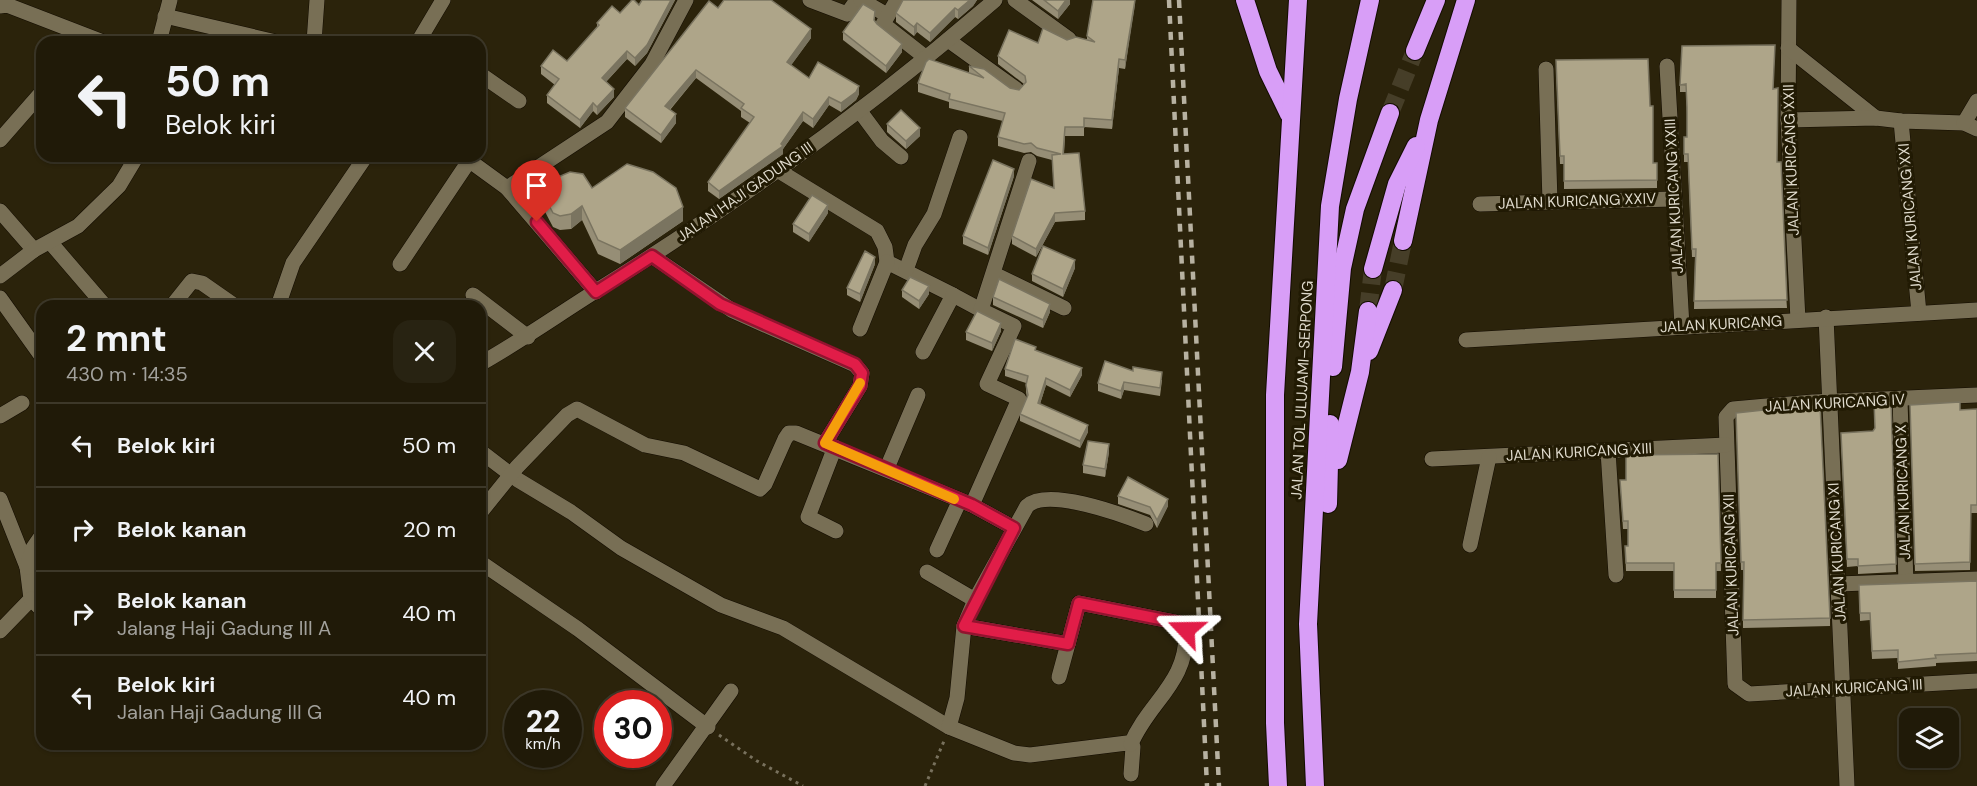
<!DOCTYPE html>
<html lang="id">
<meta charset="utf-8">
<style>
:root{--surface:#201a08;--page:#282312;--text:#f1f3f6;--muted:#a2a19c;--line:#3d3829}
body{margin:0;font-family:"DM Sans",sans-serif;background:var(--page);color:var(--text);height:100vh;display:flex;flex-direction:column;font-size:22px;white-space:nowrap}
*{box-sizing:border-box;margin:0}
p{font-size:20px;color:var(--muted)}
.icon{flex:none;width:33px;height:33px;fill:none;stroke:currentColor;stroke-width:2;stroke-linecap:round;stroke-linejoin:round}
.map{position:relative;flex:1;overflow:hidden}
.drawer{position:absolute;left:36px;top:300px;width:450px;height:450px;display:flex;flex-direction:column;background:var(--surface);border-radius:18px;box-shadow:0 2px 4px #0004,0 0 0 2px var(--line)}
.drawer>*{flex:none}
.banner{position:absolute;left:36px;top:36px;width:450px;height:126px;border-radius:18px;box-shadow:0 2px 4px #0004,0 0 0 2px var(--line);background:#201a08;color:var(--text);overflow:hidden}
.controls{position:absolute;left:1899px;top:708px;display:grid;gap:12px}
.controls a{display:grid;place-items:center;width:60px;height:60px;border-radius:12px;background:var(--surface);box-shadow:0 2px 4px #0004,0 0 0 2px var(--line);font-size:30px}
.speed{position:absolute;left:504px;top:690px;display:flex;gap:12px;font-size:30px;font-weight:700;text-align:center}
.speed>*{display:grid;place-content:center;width:78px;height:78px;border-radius:50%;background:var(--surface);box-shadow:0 2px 4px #0004,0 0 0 2px var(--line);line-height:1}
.speed small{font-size:15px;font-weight:400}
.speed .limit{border:9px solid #d22;background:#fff;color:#111}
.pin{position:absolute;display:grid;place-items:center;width:51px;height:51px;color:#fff;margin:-62px -26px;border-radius:50% 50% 50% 0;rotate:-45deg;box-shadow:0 0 6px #0007}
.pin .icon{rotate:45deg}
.me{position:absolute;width:66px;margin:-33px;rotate:293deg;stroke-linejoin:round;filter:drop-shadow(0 0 4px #0008)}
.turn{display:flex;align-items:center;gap:21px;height:126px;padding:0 30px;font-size:27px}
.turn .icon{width:78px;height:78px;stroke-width:2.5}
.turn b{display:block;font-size:42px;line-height:51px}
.round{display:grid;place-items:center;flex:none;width:63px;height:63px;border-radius:18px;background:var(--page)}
.summary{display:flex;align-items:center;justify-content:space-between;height:102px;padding:0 30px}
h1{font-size:36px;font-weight:700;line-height:45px}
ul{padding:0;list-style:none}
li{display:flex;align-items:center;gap:18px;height:84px;padding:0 30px;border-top:2px solid var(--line)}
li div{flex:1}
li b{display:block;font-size:22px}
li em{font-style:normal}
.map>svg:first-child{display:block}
</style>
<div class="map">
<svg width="1977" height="786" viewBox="0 0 1977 786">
<rect width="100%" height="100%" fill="#2b230b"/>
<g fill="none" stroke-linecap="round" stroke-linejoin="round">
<!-- motorway-tunnel -->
<g stroke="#463e28" stroke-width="18" stroke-dasharray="18 9" stroke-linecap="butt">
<path d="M1390,113L1415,51"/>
<path d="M1393,290L1403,241"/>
<path d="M1368,311L1373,269"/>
</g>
<defs>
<g id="minor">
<path d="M810,0L847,14L857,0"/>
<path d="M861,0L887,15"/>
<path d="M897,0L883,24L925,57"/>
<path d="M1015,0L1069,39"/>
<path d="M1789,0L1788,120L1798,320"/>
<path d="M0,6L7,5L103,42"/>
<path d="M165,16L276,42"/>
<path d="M948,40L1016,89"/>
<path d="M159,42L170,0"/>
<path d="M314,42L317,0"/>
<path d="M418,42L443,0"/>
<path d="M1788,48L1876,118"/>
<path d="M1667,66L1682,326"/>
<path d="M1546,69L1550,202"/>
<path d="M480,74L519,101"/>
<path d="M859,110L882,141L901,157"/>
<path d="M1788,120L1876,118L1901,121L1964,123L1977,129"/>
<path d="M1901,121L1919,313"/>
<path d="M1964,123L1977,101"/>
<path d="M0,140L42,92"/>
<path d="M463,156L507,188L596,292"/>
<path d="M779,171L877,231L885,247L887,262L953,295L923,352"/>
<path d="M507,188L607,122L652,64L686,0"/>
<path d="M1480,204L1674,199"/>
<path d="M0,211L34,250"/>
<path d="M50,242L105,306"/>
<path d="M652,256L733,311L855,365L862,373L860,386L825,443"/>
<path d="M400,264L469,161"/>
<path d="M906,270L915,245L934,214L960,137"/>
<path d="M994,274L1064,308"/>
<path d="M0,276L34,250L78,226L119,186L137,156"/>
<path d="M473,295L528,337"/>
<path d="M953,295L981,310"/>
<path d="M0,298L42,357"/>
<path d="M172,306L192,281L202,283L235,306"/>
<path d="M278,306L293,263L366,156"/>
<path d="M1826,317L1847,786"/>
<path d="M860,329L887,262"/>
<path d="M1466,340L1977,310"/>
<path d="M480,364C521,341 559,314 599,289C738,203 871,107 995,0"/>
<path d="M1977,395L1813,402L1733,409L1726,417L1735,684L1749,694L1977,681"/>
<path d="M1900,400L1906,583"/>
<path d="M0,416L22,403"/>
<path d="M835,447L808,517L836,531"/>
<path d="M480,451L518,480L571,512L621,548L721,605L783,628L949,727L1014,753L1030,755L1127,743L1133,747L1131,774"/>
<path d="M1608,451L1616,575"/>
<path d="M1432,459L1726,445"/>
<path d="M887,468L918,395"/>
<path d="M0,499L27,567L31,599L0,631"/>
<path d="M972,505L1019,399L987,384L1014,326L981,310L1029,161"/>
<path d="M480,513L517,467L567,415L577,409L645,445L684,453L760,489L765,484L785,439L789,433H796L972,505L1014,528"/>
<path d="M1470,545L1489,457"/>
<path d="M937,550L959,502"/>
<path d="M480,562L578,629L708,727"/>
<path d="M27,567L33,548L42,535"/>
<path d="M927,572L975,600"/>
<path d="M1838,584L1977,579"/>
<path d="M31,599L42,610"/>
<path d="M964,626L1068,644L1079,603L1180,623L1186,630C1188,683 1149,701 1131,744"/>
<path d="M1059,677L1068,644"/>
<path d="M949,727L957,698L964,626L975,600L1027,506C1048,487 1123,515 1146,524"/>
<path d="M663,786L731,691"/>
</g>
<g id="motorway">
<path d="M1245,0L1268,71L1289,114"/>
<path d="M1415,51L1436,0"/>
<path d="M1403,241L1429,120L1466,0"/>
<path d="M1373,269L1397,184L1416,146"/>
<path d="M1369,351L1393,290"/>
<path d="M1333,367L1342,268L1355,209L1390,113"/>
<path d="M1338,460L1360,372L1368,311"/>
<path d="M1328,504L1330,424"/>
<path d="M1278,786L1275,723V395L1298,0"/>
<path d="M1315,786L1308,624L1330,206L1348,99L1370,0"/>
</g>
</defs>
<!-- minor casing -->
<use href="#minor" stroke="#130c00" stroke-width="16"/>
<!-- motorway casing -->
<use href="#motorway" stroke="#130c00" stroke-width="20"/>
<!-- path -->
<g stroke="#78715d" stroke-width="3" stroke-dasharray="3 4.5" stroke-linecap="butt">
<path d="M719,735L757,761L803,786"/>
<path d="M925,786L944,741"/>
</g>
<!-- minor -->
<use href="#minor" stroke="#786f55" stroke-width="15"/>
<!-- motorway -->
<use href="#motorway" stroke="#d89ef7" stroke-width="18"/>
<!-- rail -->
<g stroke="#b7b1a1" stroke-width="4.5" stroke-dasharray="8 8" stroke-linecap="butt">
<path d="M1169,0L1207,786"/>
<path d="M1179,0L1219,786"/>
</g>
</g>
<!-- wall -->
<g fill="#968e76">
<path d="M642,0H675L647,53L635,66L627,59L606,82L614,97L597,115L593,111L580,128L547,103V95L555,85L541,74V66L567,61L597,28V23L639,5Z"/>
<path d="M903,0H977L973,6L958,19L955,17L930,42L917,32L914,36L896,22V13Z"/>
<path d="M1032,0H1070V4L1058,19Z"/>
<path d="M1135,0L1125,69L1119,68L1112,129L1084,127V136H1065L1064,154L1085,211V220L1055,222L1036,257L1012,244V236L1054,188L1052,160L1037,156L1031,152L1024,153L998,146V137L1003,121L949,108V102L918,92V83L969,73V66L1010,88L1019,90L1024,84L998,64V56L1038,43L1067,40H1087V36Z"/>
<path d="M718,8L811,38L791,65L809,78L859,94L856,100L841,112L829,105L813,128L803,121L783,149V154L719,199L708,191V182L750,123L741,117V111L696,78L670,110L676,123L661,143L625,117V108Z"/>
<path d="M874,20L902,52L886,73L843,40V32Z"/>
<path d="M1556,68L1653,163H1657V188L1564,189V164H1560Z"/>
<path d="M1680,85L1773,89L1777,162L1787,308L1694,309L1695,257H1692L1688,162H1684V137H1687V114L1686,92H1680Z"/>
<path d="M887,124L920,136L906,149L887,132Z"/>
<path d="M1014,176L988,255L963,244V236Z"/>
<path d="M592,188L683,221L620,264L598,254L582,220L571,229L560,230L553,227L542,206V192Z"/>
<path d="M828,213L809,242L793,232V224Z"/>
<path d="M875,264L860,302L847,295V288Z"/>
<path d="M1075,268L1063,297L1032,281V274Z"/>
<path d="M902,290L929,294L919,309L902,297Z"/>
<path d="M993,297L1050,312L1043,328L993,305Z"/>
<path d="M1001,331L992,351L966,340V332Z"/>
<path d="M1036,351L1082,375L1070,397L1046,385L1040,404L1088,432L1080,448L1020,421V414L1027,398L1026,392V383L1005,376V369Z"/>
<path d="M1133,371L1162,380L1160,396L1124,390L1121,399L1098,391V383Z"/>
<path d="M1891,401L1896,572L1858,574V566L1847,567L1841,441L1873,431Z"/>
<path d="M1910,405L1960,410L1977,409V513H1971L1970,570L1915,571Z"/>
<path d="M1736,413L1830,618V626L1743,628V570H1741Z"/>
<path d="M1109,452L1105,477L1083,473V465Z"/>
<path d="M1718,454L1721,571H1716V598H1674V571H1626L1625,546H1628V529H1623L1620,480H1626Z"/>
<path d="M1118,496L1168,506L1157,528L1150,515L1118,504Z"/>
<path d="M1977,581V661L1936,663V666L1898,669V658L1872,659L1870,620L1860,621L1859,585Z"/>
</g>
<!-- shaded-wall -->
<g fill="#7a7460">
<path d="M671,0H675L647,53L635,66V58Z"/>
<path d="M970,0H977L973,6L958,19V10Z"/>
<path d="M1066,0H1070V4L1058,19V11Z"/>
<path d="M1135,0V5L1125,69V60Z"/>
<path d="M955,8V17L930,42V33Z"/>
<path d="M917,23V32L914,36V27Z"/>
<path d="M811,29V38L787,71V62Z"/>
<path d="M902,44V52L886,73V66Z"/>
<path d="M627,51V59L602,86V78Z"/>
<path d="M1119,59V68L1112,129V120Z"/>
<path d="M696,70V78L665,115V106Z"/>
<path d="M859,86V94L856,100L841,112V103Z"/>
<path d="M614,89V97L597,115V107Z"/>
<path d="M829,97V105L813,128V119Z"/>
<path d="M593,103V111L580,128V120Z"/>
<path d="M803,112V121L783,149V154L719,199V191L781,144Z"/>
<path d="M676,114V123L661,143V135Z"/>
<path d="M920,128V136L906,149V141Z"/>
<path d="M1014,169V176L988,255V248Z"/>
<path d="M828,205V213L809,242V234Z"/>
<path d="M582,206V220L571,229V214Z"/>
<path d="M683,207V221L620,264V250Z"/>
<path d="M1055,213V222L1036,257V249Z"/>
<path d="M875,257V264L860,302V294Z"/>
<path d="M1075,260V268L1063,297V289Z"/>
<path d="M929,286V294L919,309V301Z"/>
<path d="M1050,304V312L1043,328V320Z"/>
<path d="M1001,323V331L992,351V343Z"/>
<path d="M1082,368V375L1070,397V390Z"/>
<path d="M1046,378V385L1038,410V403Z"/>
<path d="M1124,382V390L1121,399V391Z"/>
<path d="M1088,425V432L1080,448V441Z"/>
<path d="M1109,444V452L1105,477V469Z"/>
<path d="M1168,499V506L1157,528V520Z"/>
</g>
<!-- building -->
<g fill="#aea589" stroke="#7a7460" stroke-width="1.5">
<path d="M632,0H634L639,5L642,0H671L647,45L635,58L627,51L602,78L614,89L597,107L593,103L580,120L547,95L559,79L541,66L553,50L567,61L599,25L597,23L612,6L620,13Z"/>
<path d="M724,0H771L811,29L787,62L809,78L818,62L859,86L856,92L841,103L829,97L813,119L803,112L781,144L783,146L719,191L708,182L754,117L741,108L744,104L696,70L665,106L676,114L661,135L625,108L709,1L718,8Z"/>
<path d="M903,0H970L958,10L955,8L930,33L917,23L914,27L896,13Z"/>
<path d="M1044,0H1066L1058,11Z"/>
<path d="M1093,0H1135L1125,60L1119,59L1112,120L1084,118V127H1065L1063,154L1079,153L1085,211L1055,213L1036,249L1012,236L1031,179L1054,188L1052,155L1061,154L1037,148L1031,143L1024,144L998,137L1005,113L949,99L950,94L918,83L926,62L929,59L984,78L969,66L984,69L1010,88L1019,90L1026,82L1025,76L998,56L1009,30L1038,43L1043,28L1067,40L1076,37L1095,42L1087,36Z"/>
<path d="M863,4L875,11L874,20L877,24L902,44L886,66L843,32Z"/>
<path d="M1775,45L1773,89L1778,88L1777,162H1781L1787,300L1694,301L1696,249H1692L1688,154H1684V137H1687V107L1686,84L1680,85L1682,46Z"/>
<path d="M1648,59L1650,106H1653V163H1657V180L1564,181V156H1560L1556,60Z"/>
<path d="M901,110L920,128L906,141L887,124Z"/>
<path d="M993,160L1014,169L988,248L963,236Z"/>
<path d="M627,164L653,172L676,188L683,207L620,250L598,240L582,206L571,214L560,216L553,213L542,192L546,182L570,172L583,174L592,188Z"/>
<path d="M812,195L828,205L809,234L793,224Z"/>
<path d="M1043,246L1075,260L1063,289L1032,274Z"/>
<path d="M865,251L875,257L860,294L847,288Z"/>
<path d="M910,277L929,286L919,301L902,290Z"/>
<path d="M999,279L1050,304L1043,320L993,297Z"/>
<path d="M977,311L1001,323L992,343L966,332Z"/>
<path d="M1015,339L1036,347L1035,350L1082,368L1070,390L1046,378L1038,403L1088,425L1080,441L1020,414L1028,395L1026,385L1028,376L1005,369Z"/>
<path d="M1105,361L1133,371V367L1162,372L1160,388L1124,382L1121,391L1098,383Z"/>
<path d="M1874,401H1891L1896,564L1858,566V559H1847L1841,433L1873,431L1875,428Z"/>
<path d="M1960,402V410L1977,409V505H1971L1970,562L1915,564L1910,405Z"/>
<path d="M1820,404L1830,618L1743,620L1744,562H1741L1736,413Z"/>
<path d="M1088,441L1109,444L1105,469L1083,465Z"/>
<path d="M1718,454L1721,563H1716V590H1674V563H1626L1625,546H1628V521H1623L1620,480H1626V455Z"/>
<path d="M1128,477L1168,499L1157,520L1150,507L1118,496Z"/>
<path d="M1977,581V653L1935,655L1936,658L1898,662V650L1872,651L1870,613H1860L1859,585Z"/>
</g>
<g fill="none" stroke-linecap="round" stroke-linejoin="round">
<defs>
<path id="route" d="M537,222L596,292L652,256L720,304L855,364L862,373L860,386L825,443L972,505L1014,528L964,626L1068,644L1079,603L1180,623L1186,630"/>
</defs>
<!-- route casing -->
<use href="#route" stroke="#92132f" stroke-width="15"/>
<!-- route -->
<use href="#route" stroke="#e11d48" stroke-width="10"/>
<!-- slow -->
<path stroke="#f59e0b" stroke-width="10" d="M860,383L825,443L954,499"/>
</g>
<g text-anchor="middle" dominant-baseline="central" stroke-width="6" stroke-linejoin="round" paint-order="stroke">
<!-- street labels -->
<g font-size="15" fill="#dfdacc" stroke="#211a03">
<text transform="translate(1791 160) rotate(-92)">JALAN KURICANG XXII</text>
<text transform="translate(745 192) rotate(-35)">JALAN HAJI GADUNG III</text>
<text transform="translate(1674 196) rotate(-93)">JALAN KURICANG XXIII</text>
<text transform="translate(1577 201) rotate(-2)">JALAN KURICANG XXIV</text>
<text transform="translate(1910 217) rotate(-95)">JALAN KURICANG XXI</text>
<text transform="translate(1721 324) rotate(-3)">JALAN KURICANG</text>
<text transform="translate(1302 390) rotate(-87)">JALAN TOL ULUJAMI–SERPONG</text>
<text transform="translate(1835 403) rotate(-3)">JALAN KURICANG IV</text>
<text transform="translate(1579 452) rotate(-3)">JALAN KURICANG XIII</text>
<text transform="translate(1903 492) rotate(-92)">JALAN KURICANG X</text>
<text transform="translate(1837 552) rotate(-93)">JALAN KURICANG XI</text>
<text transform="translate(1731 565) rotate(-92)">JALAN KURICANG XII</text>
<text transform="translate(1854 688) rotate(-3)">JALAN KURICANG III</text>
</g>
</g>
</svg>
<div class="controls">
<a><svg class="icon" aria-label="layers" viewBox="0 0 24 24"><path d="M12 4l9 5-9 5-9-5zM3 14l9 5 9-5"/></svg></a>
</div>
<div class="speed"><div>22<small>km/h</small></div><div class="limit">30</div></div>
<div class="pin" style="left:537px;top:222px;background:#d93025"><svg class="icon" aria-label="arrive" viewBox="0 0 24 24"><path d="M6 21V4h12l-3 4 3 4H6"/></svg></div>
<svg class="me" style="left:1186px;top:630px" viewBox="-20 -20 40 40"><path d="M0-17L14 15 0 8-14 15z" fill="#e11d48" stroke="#fff" stroke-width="4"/></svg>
<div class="banner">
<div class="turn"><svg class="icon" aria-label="left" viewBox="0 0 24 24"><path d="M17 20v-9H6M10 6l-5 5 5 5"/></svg><div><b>50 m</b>Belok kiri</div></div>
</div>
<section class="drawer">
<div class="summary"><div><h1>2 mnt</h1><p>430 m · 14:35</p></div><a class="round"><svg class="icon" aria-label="close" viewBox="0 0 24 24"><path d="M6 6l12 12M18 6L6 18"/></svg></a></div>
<ul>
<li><svg class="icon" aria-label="left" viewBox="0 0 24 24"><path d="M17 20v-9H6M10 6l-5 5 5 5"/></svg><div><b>Belok kiri</b></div><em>50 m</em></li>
<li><svg class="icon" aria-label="right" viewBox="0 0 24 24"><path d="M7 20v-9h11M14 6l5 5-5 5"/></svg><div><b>Belok kanan</b></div><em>20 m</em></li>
<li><svg class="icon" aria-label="right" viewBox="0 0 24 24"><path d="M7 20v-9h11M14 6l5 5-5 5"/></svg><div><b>Belok kanan</b><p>Jalang Haji Gadung III A</p></div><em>40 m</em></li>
<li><svg class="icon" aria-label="left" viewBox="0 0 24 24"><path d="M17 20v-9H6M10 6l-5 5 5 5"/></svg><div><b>Belok kiri</b><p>Jalan Haji Gadung III G</p></div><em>40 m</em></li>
</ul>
</section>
</div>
